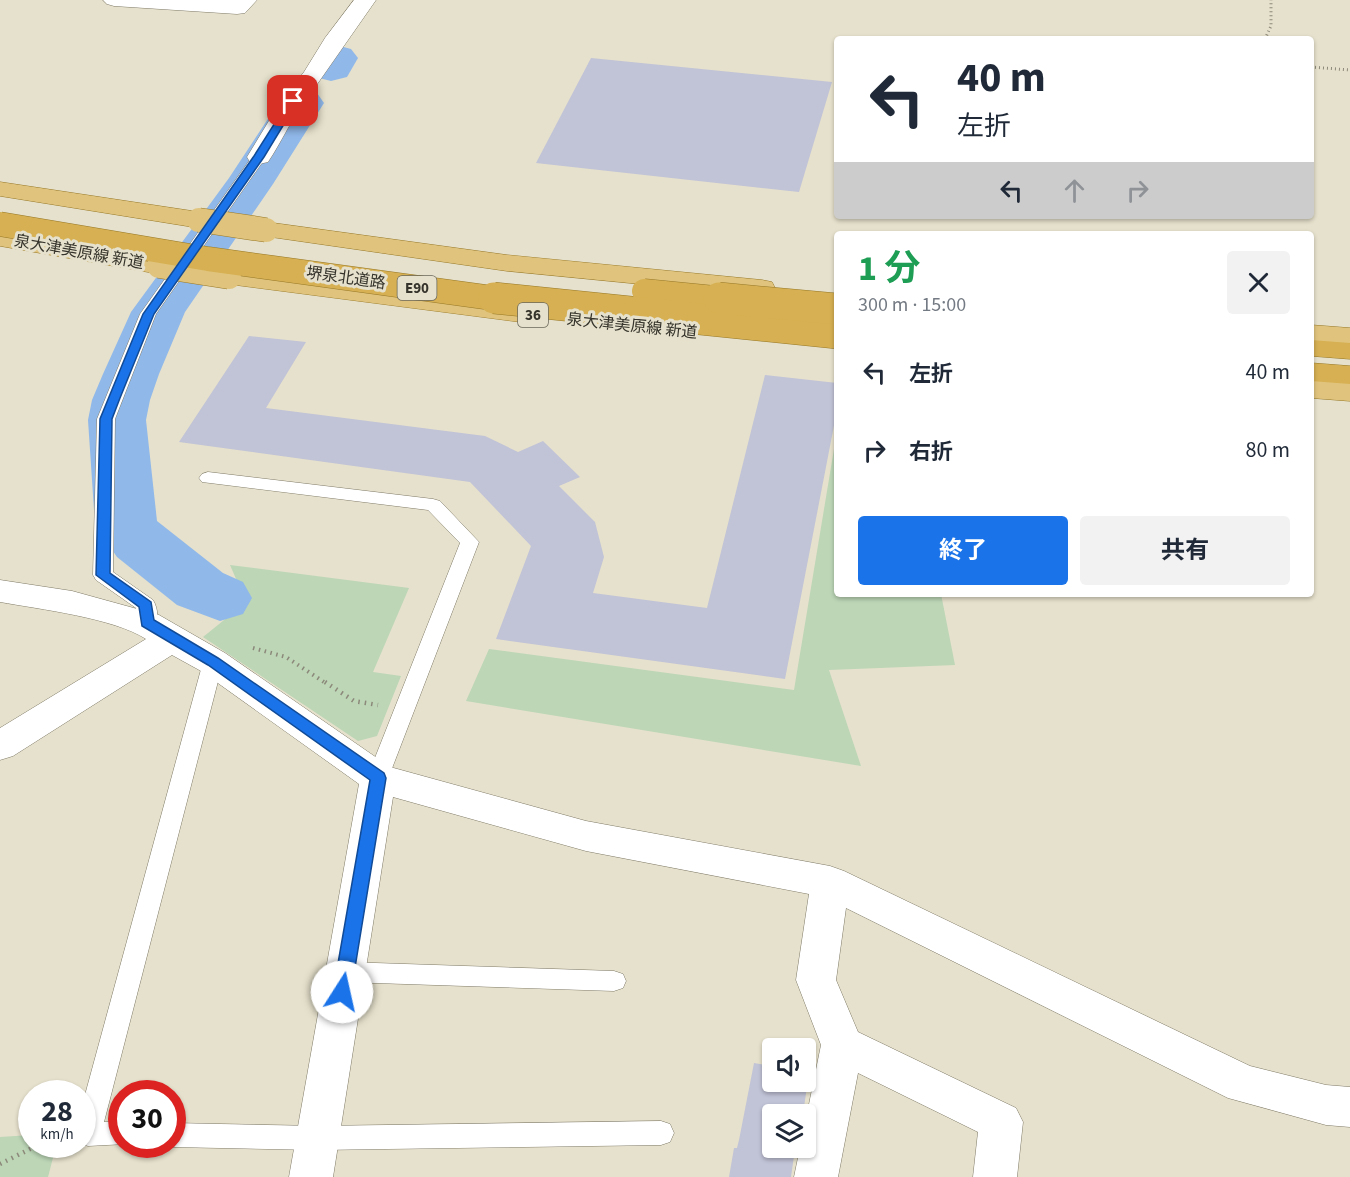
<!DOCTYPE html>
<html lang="ja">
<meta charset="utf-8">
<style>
:root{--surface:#fff;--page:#f2f2f3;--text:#1f2937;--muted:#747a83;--accent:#1a73e8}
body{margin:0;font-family:"Source Sans 3","Noto Sans JP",sans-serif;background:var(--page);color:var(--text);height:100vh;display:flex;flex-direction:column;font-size:22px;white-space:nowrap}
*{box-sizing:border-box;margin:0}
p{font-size:20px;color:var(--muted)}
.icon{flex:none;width:33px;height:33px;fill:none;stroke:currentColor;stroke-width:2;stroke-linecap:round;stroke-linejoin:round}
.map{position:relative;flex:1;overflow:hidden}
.sheet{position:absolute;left:834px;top:231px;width:480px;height:366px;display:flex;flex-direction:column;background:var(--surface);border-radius:6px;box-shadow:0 2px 4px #0004}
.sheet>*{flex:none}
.guide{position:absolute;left:834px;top:36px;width:480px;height:183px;border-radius:6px;box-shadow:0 2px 4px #0004;background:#fff;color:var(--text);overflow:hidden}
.tools{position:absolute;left:762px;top:1038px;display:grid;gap:12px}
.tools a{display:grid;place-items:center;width:54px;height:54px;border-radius:6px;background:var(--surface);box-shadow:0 2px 4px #0004;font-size:30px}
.speed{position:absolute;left:18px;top:1080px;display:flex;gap:12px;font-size:30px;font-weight:700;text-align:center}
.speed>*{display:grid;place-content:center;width:78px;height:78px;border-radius:50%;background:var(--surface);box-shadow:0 2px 4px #0004;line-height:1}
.speed small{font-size:15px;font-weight:400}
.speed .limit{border:9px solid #d22;background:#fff;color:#111}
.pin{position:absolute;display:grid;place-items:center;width:51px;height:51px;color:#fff;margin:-26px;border-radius:12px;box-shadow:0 3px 9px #0006}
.me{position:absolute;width:66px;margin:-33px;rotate:10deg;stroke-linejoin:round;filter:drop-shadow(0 0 4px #0008)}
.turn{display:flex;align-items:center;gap:21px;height:126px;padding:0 24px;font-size:27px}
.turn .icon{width:78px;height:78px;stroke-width:2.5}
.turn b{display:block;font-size:42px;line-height:51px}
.lanes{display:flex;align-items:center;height:57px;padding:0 24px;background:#0003;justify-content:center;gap:30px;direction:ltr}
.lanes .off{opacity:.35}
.round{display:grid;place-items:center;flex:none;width:63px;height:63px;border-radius:6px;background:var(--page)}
.overview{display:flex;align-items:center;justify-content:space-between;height:102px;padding:0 24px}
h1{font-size:36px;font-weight:700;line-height:45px;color:#1e9e55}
.cta{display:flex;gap:12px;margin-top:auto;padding:12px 24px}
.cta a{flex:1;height:69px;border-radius:6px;background:var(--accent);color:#fff;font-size:24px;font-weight:700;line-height:69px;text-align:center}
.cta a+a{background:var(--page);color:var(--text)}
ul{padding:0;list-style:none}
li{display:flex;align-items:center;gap:18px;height:78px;padding:0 24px}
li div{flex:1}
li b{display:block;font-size:22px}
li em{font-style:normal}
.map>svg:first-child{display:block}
</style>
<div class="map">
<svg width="1350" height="1177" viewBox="0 0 1350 1177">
<rect width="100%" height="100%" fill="#e6e1cc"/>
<!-- green -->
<g fill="#bcd6b6">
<path d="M837,431V594H941L955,665L829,670L861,766L466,701L489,649L794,690Z"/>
<path d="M230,565L409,588L373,672L401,676L377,736L358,741L203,637L234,612L243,595Z"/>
<path d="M31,1135L32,1144L69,1145L66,1153L54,1154L48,1177H0V1137Z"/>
</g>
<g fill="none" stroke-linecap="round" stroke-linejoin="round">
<!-- river -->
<g fill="#90b8e9" fill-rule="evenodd">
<path d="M336,45L351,49L358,58L347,77L331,81L315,77L309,68L321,49Z"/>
<path d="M301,89L317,93L324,103L273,184L185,312L159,374L150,400L146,420L157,521L223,573L243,582L252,598L243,614L220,621L177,605L117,557L95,525L88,420L92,400L103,374L131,312L229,178L285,93Z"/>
</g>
</g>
<!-- building -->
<g fill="#c1c3d7">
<path d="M591,58L832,82L799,192L536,163Z"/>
<path d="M249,336L306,342L266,408L485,436L518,452L543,441L580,477L559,486L595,522L604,557L593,593L707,608L765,375L837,383V410L785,679L496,639L531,546L470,482L179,442Z"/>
<path d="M754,1063L772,1066V1082H806V1072L809,1073L803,1114H772V1148H797L795,1149L791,1177H729L734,1148H737L739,1140Z"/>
</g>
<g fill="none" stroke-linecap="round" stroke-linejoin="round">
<defs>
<g id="service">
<path d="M259,153L266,157L156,314L115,419L113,572L153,600C158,608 159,620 154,628L147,630L140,628L137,623L136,608L96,580L93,575L97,419L140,314L254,154Z"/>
<path d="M208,472L433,499L440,501L479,542L386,784L378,786L370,784L367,778L460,543L428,510L202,482L199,478L202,474Z"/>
<path d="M213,655L220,657L223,662L104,1122H122V1144H126L88,1146L82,1144V1106L203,662L206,657Z"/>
<path d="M345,962L614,971L623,974L626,981L623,988L614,991L345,982L336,979L333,972L336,965Z"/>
<path d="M661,1121L670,1124L674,1133L670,1142L661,1145L317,1150L172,1147L165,1144H172V1123L317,1126Z"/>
</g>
<g id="minor">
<path d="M103,0H257L245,13L237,14L114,6L107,4Z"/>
<path d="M354,0H376C352,34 328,69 304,103C290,121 281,143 268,162L259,164L250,162L247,157L281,101L304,72L325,38Z"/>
<path d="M0,580L72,591L159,615L225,653L390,767L586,821L830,866L844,871L1250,1066L1326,1085L1350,1087V1127L1326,1125L1228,1098L846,908L836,980L858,1032L1016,1108L1023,1122L1017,1177H973L978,1132L858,1073L838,1177H794L800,1148H806V1119L821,1045L796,980L809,894L586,851L393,797L333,1177H289L359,784L201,671L172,655L13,756L0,760V728L146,639C114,618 39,609 0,602Z"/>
</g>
<g id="primary">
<path d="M0,182L199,212L208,215L212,220L208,225L199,228L0,196Z"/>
<path d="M266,222L507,255L762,280L772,282L775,288L772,294L762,296L507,271L257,235L253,230L257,225Z"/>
<path d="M0,230L159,258L168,260L172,266L168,272L159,274L0,246Z"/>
<path d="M229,269L528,307L538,309L542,315L538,321L528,323L220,283L216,277L220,271Z"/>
<path d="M1311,325L1350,328V344L1311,341Z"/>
<path d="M1311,380L1350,383V401L1311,398Z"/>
</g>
<g id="trunk">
<path d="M1311,340L1350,343V359L1311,356Z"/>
<path d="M1311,363L1350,366V384L1311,381Z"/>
</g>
</defs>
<!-- service casing -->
<use href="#service" stroke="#7f7a67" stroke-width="1"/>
<!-- minor casing -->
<use href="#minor" stroke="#7f7a67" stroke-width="1"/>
<!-- primary casing -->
<use href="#primary" stroke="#977828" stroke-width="1"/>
<!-- trunk casing -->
<use href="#trunk" stroke="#977828" stroke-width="1"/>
<!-- path-far2 -->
<g stroke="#8c897a" stroke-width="3" stroke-dasharray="1 3" stroke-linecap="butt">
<path d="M1265,39L1271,26V0"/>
<path d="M1311,67L1350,70"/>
</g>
<!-- path-far1 -->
<path stroke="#8c897a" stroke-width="4" stroke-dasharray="1.5 4.5" stroke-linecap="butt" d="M253,648L286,657L327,684"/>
<!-- path -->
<g stroke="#8c897a" stroke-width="4.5" stroke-dasharray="1.5 5" stroke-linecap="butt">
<path d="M325,682L354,701L378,705"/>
<path d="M0,1164L34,1147L64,1145"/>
</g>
<!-- service -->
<use href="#service" fill="#fff" fill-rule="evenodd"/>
<!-- minor -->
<use href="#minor" fill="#fff" fill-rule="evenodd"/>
<!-- primary -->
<use href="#primary" fill="#e0c47d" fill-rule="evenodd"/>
<!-- trunk -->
<use href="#trunk" fill="#d6b052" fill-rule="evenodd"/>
<defs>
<g id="primary-bridge">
<path d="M199,220L266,230"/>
<path d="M159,266L229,277"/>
</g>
<g id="trunk-bridge-far1">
<path d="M0,224L208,259L507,300"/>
<path d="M644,291L735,300"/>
</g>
<g id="trunk-bridge">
<path d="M494,298L837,333"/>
<path d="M719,298L837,309"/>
</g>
</defs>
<!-- primary-bridge casing -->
<use href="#primary-bridge" stroke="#977828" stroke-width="25" stroke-linecap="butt"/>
<!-- trunk-bridge-far1 casing -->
<use href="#trunk-bridge-far1" stroke="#977828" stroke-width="25" stroke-linecap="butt"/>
<!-- trunk-bridge casing -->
<use href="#trunk-bridge" stroke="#977828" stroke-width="32" stroke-linecap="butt"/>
<!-- primary-bridge -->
<use href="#primary-bridge" stroke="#e0c47d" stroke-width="24"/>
<!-- trunk-bridge-far1 -->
<use href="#trunk-bridge-far1" stroke="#d6b052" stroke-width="24"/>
<!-- trunk-bridge -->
<use href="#trunk-bridge" stroke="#d6b052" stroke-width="31"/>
</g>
<!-- route -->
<path fill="#1a73e8" stroke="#114b97" stroke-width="1.5" d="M290,99L298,101L264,157L154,314L120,398L112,419L110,573L151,602L154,620L218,658L384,773L386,778L351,992L348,998L342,1000L336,998L333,992L370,780L208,665L142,626L139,607L96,575L100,419L143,314L254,156Z"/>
<g text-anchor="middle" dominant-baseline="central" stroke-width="6" stroke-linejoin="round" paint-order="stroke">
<!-- shield labels -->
<g fill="#e6e1cc" stroke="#6a675b" stroke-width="1.5">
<rect x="397.5" y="276" width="39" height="24" rx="4.5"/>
<rect x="518" y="303" width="30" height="24" rx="4.5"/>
</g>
<g font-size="15" font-weight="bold" fill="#35332b">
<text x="417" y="288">E90</text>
<text x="533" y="315">36</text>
</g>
<!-- street labels -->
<g font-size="16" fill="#35332b" stroke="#e6e1cc">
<text transform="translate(79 252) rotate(10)">泉大津美原線 新道</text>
<text transform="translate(346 278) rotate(8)">堺泉北道路</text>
<text transform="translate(632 326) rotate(6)">泉大津美原線 新道</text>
</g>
</g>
</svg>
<div class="tools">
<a><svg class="icon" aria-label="sound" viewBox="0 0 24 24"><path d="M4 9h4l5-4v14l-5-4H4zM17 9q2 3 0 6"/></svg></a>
<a><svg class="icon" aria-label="layers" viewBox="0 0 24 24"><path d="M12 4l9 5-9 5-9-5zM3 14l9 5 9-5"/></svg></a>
</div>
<div class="speed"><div>28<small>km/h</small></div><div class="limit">30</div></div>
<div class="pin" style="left:293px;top:101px;background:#d93025"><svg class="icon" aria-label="arrive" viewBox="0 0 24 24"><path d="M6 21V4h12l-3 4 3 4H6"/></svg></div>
<svg class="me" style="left:342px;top:992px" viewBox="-20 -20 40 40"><circle r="19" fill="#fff"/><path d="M0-13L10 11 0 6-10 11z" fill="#1a73e8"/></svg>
<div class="guide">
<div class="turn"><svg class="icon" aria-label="left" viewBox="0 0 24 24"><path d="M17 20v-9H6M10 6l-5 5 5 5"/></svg><div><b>40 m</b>左折</div></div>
<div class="lanes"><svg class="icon" aria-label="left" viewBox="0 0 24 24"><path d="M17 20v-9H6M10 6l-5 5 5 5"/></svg><svg class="icon off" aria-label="ahead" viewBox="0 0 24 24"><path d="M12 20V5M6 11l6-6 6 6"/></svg><svg class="icon off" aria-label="right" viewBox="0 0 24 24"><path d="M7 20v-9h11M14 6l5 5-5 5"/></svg></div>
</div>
<section class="sheet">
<div class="overview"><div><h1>1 分</h1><p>300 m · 15:00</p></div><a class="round"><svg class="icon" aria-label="close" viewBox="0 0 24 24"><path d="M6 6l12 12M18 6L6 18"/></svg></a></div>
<ul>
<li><svg class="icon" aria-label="left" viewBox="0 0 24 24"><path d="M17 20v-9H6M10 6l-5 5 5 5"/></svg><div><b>左折</b></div><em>40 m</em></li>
<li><svg class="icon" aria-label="right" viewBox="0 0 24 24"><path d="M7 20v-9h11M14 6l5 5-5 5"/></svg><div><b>右折</b></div><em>80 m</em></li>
</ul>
<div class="cta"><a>終了</a><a>共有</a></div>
</section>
</div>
